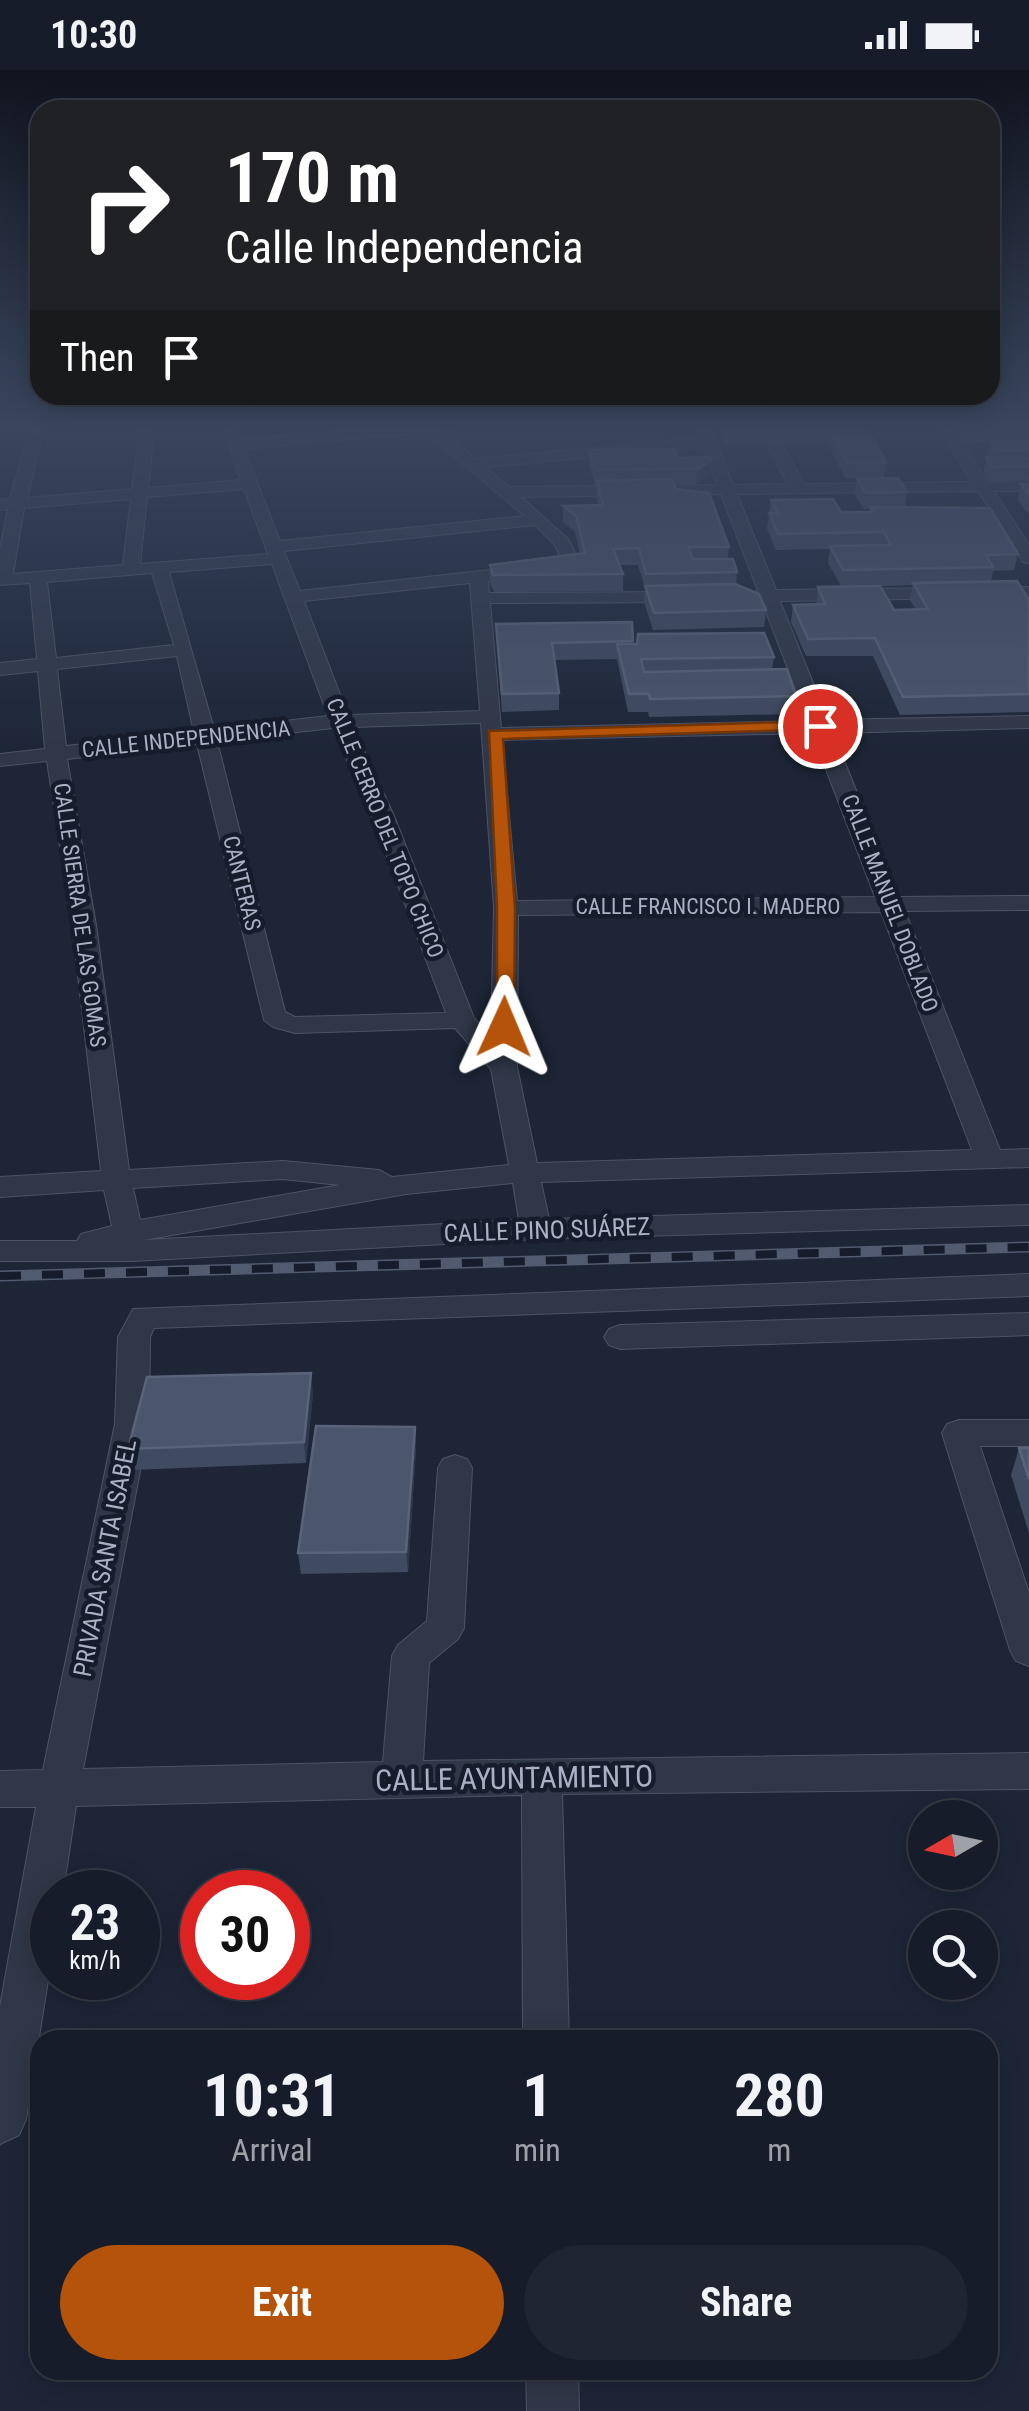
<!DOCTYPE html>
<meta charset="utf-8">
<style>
:root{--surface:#161c29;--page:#1f2531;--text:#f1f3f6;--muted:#9ea1a8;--line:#353a46;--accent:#b45309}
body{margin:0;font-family:"Roboto Condensed",sans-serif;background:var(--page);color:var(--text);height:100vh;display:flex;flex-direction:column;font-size:38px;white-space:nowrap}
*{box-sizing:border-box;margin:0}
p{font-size:32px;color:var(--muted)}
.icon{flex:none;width:55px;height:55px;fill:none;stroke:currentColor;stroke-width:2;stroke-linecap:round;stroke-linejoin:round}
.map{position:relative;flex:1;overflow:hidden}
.drawer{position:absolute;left:30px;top:1960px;width:968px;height:350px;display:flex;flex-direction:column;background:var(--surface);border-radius:30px;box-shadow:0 5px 25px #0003,0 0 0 2px var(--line)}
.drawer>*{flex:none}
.hud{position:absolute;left:30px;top:30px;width:970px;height:305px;border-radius:30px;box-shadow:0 5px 25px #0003,0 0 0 2px var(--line);background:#202124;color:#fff;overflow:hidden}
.needle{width:65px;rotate:261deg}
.tools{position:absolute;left:908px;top:1730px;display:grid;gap:20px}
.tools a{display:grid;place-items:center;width:90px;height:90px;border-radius:50%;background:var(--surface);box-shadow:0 5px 25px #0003,0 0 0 2px var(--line);font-size:50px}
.speed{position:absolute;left:30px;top:1800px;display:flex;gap:20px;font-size:50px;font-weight:700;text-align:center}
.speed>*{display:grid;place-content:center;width:130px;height:130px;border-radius:50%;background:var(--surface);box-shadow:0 5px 25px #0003,0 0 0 2px var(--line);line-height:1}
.speed small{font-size:25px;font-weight:400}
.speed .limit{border:15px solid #d22;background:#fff;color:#111}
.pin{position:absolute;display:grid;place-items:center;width:85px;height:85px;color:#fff;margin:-42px;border:5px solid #fff;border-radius:50%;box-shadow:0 2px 10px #0007}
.me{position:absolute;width:110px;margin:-55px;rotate:1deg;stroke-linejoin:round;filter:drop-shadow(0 0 8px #0008)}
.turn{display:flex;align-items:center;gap:35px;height:210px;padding:0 30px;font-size:45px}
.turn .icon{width:130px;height:130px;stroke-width:2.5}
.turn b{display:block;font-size:70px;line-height:85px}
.then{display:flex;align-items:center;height:95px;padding:0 30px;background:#0003;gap:20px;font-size:38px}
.eta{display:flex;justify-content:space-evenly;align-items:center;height:170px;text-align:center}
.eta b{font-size:60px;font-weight:700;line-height:70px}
.action{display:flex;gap:20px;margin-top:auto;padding:20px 30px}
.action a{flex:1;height:115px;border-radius:60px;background:var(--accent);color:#fff;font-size:40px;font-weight:700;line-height:115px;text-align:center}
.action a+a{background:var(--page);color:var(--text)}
.status{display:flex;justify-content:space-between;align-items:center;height:70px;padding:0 50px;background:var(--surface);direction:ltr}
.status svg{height:28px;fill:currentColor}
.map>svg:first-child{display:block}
</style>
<div class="status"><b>10:30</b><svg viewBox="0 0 49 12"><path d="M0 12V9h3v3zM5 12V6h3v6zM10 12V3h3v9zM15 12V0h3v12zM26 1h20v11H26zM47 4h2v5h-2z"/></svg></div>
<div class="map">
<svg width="1029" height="2341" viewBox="0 0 1029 2341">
<rect width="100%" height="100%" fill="#1d2537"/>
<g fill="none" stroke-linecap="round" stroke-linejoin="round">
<defs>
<g id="minor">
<path d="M0,353H54L44,358L27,428L132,419L141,353H155L148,418L241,410L220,353H235L241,370L416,353H489L442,361L475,389L700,368L694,353H709L733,415L788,414L769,379L777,374L785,379L804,414L972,412L935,353H950L988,412L1029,411V421H994L1029,475V493L1023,492L978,421L737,424L776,520L1029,517V527L780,531L828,650L1029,646V658L833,663L899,827L1029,826V840L905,841L1000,1080L1029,1079V1097L541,1112L549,1149L1029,1135V1155L536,1169L132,1191H0V1171H77L81,1164L112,1156L104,1120L0,1127V1107L101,1101L72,855L47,691L0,696V684L45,679L38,601L0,605V593L37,589L30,513L0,515V480L8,439L0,440V430L10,429L29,359L0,361ZM425,362L525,446L280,471L244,379ZM703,377L717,415L509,417L485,397ZM244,419L268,484L140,494L147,427ZM721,424L758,521L741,526L750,531H762L808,651L501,658L490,533L684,532L693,527L684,522L489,523L488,511L573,501L582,496L568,469L521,427ZM131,429L123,495L13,504L24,438ZM535,455L555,475L562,492L300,521L284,481ZM272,494L328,646L214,659L169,502ZM152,503L174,575L56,588L47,512ZM470,513L480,641L348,645L304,531ZM177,586L194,662L66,676L57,599ZM481,653L494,838L491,967L474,948L394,746L353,657ZM333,658L372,746L446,943L295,947L285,942L217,671ZM812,663L875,827L517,831L502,670ZM197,674L264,950L273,957L295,963L455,958L491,999L509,1095L392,1107L379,1100L283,1091L129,1100L96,855L67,689ZM881,842L972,1080L537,1093L517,997L518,845ZM283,1109L340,1115L140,1150L133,1118ZM513,1113L519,1150L144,1170L406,1124Z"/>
<path d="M1029,1204V1226L154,1258L150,1267L149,1354L83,1699L383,1692L392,1586L398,1575L427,1551L438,1398L443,1389L455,1385L467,1389L472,1398L464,1558L458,1569L429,1593L423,1691L1029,1683V1719L562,1724L569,1970H523L522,1725L76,1736L63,1822H52V1885L26,2049L19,2065L0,2074V1936L36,1737H0V1701L43,1700L115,1354L118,1267L133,1239Z"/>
<path d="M1029,1243V1265L620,1279L609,1275L604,1267L609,1259L620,1255Z"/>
<path d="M959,1350H1029V1376H980L1029,1523V1596L1016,1591L1010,1580L942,1363L947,1354Z"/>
<path d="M526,2300H578L579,2341H527Z"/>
</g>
</defs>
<!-- minor casing -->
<use href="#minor" stroke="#4e5466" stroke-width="2"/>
<!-- minor -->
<use href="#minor" fill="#303748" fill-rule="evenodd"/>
<defs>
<path id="rail" d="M0,1206L1029,1177"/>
</defs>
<!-- rail casing -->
<use href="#rail" stroke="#525a70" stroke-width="11"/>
<!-- rail -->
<use href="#rail" stroke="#161c2c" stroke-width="8" stroke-dasharray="21" stroke-linecap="butt"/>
</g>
<!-- wall -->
<g fill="#404a60" fill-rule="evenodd">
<path d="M716,354H826L830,359L886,392L884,408H845L828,374L725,375Z"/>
<path d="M948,354H1029V411L990,412L984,402L986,387L990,372H999L963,373Z"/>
<path d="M589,380L677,388L710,406L696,414H674L676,419L729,477L728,489L737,502L736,515L766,540L764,557L653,560L644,532L645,518L638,495H620L623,504V521L494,522L490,512V495L580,484L575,462L563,452V436L598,435L596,426L597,415H595L589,395Z"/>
<path d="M857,409L907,422L905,437L1018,484L1014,500L993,501L991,512L1029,530V642L900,645L873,586H806L791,552L793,535L816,534L818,517L841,516L828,493L830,479L776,480L767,459L771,430L841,442H869L870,439H864L855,425ZM913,515L910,530L916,539L894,540L881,516Z"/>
<path d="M1021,414H1029V445L1028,441H1026L1018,430Z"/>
<path d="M632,552L633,574L774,587L772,599L796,626L794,644L649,647L648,642H628L617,589L554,590L559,623V640L502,642L496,554Z"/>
<path d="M313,1324L306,1393L133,1400L128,1379Z"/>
<path d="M415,1357L416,1378L408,1502L301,1504L298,1483Z"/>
<path d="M1019,1378H1029V1463L1011,1405Z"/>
</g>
<!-- shaded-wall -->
<g fill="#2d364b">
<path d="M711,391L710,406L696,414L697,399Z"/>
<path d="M311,1303L313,1324L306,1393L304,1372Z"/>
<path d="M415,1357L416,1378L408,1502L406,1482Z"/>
</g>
<!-- building -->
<g fill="#4b556b" stroke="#5a6379" stroke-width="2.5">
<path d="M724,354H826L830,359H867L886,392L847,393L830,359L727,360Z"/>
<path d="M962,354H1029V357L965,358Z"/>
<path d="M1029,371V380L997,381L990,372Z"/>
<path d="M675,379L677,388L711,387V391L697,399L595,400L589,380Z"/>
<path d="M986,387L1029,388V396L993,397Z"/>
<path d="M898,408L907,422L866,423L857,409Z"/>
<path d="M672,409L676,419L709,423L729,477H689L692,489H733L737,502L646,504L639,478L613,479L623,504L493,505L490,495L585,483L576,446L563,436L603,435L597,411Z"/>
<path d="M1021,414H1029V425Z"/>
<path d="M833,429L841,442H873L870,437L990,438L1018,484L986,485L993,497L843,500L830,476L891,475L884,462L778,464L769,443H778L771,430Z"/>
<path d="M1017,511L1029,530V624L903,627L875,568L808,569L793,535L825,534L818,517L880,516L894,540L928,539L913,513Z"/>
<path d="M735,514L759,524L766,540L654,543L645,516Z"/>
<path d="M632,552L633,571L552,573L559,623L502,624L496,554Z"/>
<path d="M764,563L774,587L641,589L644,602L787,599L796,626L650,629L649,624H629L617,574H637L638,564Z"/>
<path d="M311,1303L304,1372L128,1379L147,1307Z"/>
<path d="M316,1356L415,1357L406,1482L298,1483Z"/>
<path d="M1019,1378H1029V1409Z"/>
</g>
<!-- sky -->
<linearGradient id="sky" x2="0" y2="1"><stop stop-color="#10141e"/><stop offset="0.52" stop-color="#3a465e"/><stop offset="1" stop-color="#3a465e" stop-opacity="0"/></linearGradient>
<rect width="1029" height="681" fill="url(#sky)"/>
<!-- route -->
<path fill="#b45309" stroke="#753606" stroke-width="2.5" d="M820,651L826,653V659L503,669L515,838L514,957L511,961H497V838L489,661Z"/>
<g text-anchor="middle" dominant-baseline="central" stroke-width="9" stroke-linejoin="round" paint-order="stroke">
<!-- far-street labels -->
<g font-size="22" fill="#aab1c5" stroke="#161c2c">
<text transform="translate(186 669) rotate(-6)">CALLE INDEPENDENCIA</text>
<text transform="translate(385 758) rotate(68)">CALLE CERRO DEL TOPO CHICO</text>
<text transform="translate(242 813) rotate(76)">CANTERAS</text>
<text transform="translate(890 833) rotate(69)">CALLE MANUEL DOBLADO</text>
<text x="708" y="836">CALLE FRANCISCO I. MADERO</text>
<text transform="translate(80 845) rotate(82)">CALLE SIERRA DE LAS GOMAS</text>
</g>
<!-- street labels -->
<g font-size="25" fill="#aab1c5" stroke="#161c2c">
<text transform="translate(547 1160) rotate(-2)">CALLE PINO SUÁREZ</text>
<text transform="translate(105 1488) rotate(-79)">PRIVADA SANTA ISABEL</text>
</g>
<!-- near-street labels -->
<g font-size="30" fill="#aab1c5" stroke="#161c2c">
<text transform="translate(514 1708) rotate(-1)">CALLE AYUNTAMIENTO</text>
</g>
</g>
</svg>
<div class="tools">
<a><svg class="needle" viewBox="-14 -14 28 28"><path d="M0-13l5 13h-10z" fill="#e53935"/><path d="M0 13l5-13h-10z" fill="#9ea1a8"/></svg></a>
<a><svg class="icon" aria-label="search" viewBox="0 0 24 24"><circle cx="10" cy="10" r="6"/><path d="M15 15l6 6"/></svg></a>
</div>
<div class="speed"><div>23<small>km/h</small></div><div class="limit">30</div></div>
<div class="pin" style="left:820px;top:656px;background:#d93025"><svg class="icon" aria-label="arrive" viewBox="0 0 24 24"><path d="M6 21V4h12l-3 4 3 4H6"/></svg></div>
<svg class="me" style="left:504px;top:957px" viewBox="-20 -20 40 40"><path d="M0-17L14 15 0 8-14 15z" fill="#b45309" stroke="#fff" stroke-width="4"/></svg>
<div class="hud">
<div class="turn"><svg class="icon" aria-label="right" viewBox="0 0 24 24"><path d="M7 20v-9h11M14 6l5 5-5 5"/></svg><div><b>170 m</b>Calle Independencia</div></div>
<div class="then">Then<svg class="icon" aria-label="arrive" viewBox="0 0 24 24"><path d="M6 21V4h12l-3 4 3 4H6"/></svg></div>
</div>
<section class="drawer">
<div class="eta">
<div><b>10:31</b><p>Arrival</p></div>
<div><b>1</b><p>min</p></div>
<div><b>280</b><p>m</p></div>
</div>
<div class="action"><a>Exit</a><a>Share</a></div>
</section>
</div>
